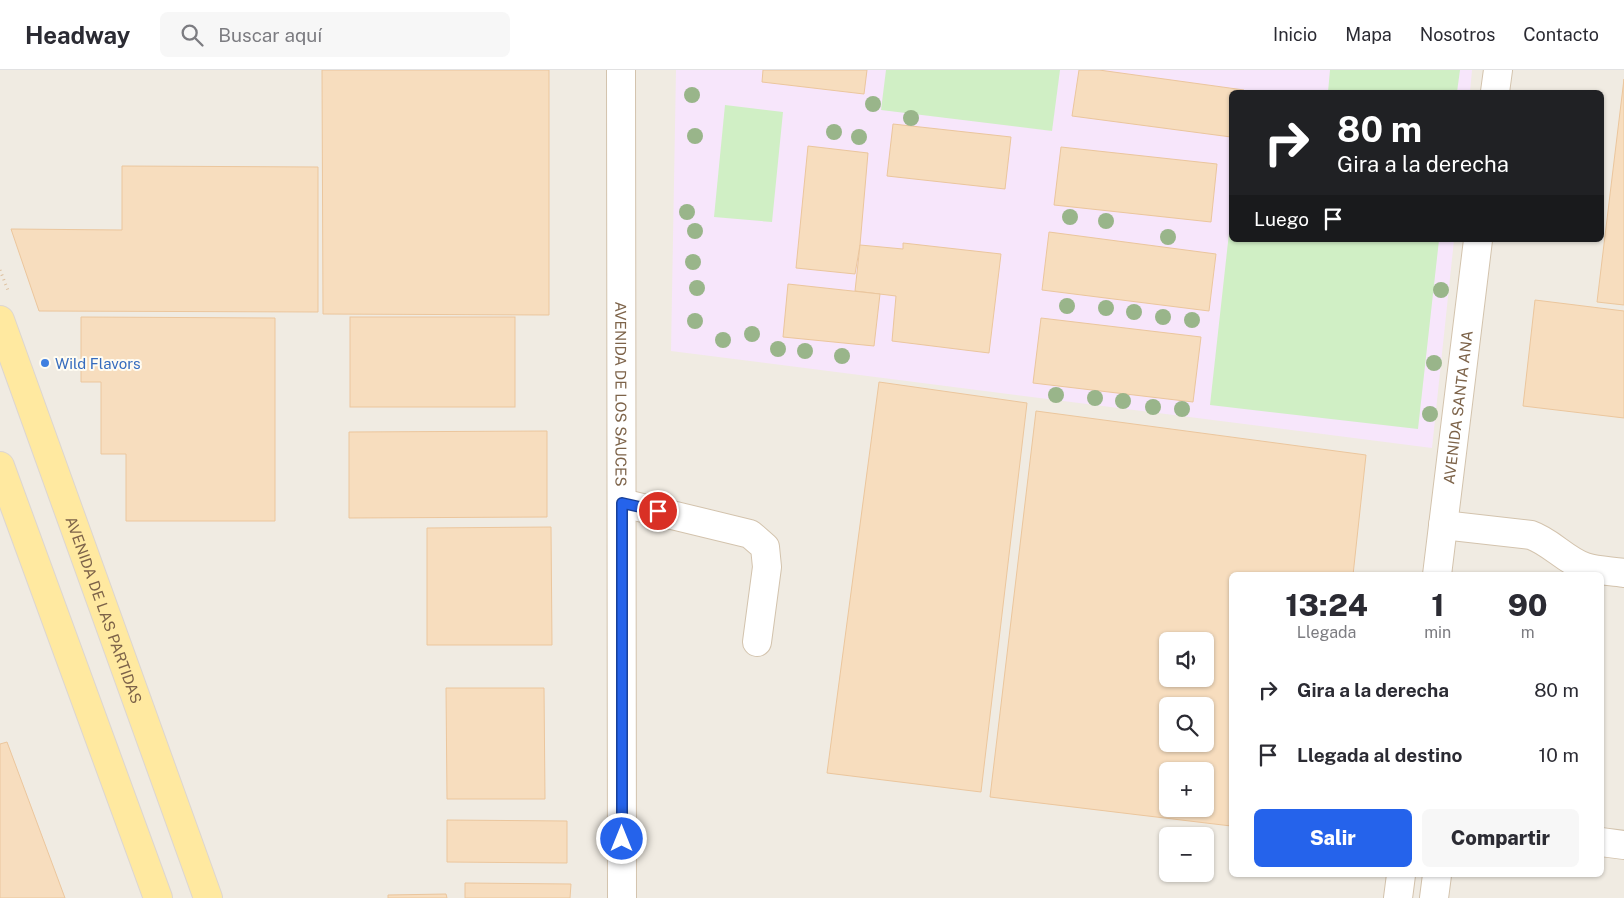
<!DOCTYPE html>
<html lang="es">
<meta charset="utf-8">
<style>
:root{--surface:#fff;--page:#f7f7f7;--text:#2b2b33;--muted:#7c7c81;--line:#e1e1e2;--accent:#2563eb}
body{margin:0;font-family:"Public Sans",sans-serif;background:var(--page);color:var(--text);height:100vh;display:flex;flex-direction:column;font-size:19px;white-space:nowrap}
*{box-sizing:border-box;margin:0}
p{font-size:16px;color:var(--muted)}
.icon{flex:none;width:28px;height:28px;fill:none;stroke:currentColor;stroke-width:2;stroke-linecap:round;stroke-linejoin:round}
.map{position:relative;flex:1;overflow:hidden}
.side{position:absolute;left:1229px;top:502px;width:375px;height:305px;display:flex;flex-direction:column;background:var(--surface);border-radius:8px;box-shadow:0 1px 4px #0004}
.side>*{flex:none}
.top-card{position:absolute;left:1229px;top:20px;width:375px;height:152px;border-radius:8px;box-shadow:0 1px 4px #0004;background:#202124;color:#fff;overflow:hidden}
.tools{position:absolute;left:1159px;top:562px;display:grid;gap:10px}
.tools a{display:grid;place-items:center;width:55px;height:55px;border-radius:8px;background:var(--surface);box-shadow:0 1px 4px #0004;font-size:25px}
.pin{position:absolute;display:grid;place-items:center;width:42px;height:42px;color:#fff;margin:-21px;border:2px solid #fff;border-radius:50%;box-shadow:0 1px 5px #0007}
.me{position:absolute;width:55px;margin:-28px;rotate:0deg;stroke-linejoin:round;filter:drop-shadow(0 0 4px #0008)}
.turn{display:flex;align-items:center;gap:18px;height:105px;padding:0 25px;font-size:22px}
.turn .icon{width:65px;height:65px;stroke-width:2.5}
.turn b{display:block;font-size:35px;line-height:42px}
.then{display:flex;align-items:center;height:48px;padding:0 25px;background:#0003;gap:10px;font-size:19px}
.eta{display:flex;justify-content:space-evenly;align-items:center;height:85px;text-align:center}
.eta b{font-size:30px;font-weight:800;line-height:35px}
.action{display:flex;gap:10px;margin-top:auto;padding:10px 25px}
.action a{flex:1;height:58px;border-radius:8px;background:var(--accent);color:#fff;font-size:20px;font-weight:800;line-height:58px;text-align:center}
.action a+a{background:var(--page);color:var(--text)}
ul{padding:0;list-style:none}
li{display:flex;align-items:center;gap:15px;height:65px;padding:0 25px}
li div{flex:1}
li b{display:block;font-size:19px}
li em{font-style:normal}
header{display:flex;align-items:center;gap:30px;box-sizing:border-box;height:70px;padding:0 25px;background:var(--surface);border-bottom:1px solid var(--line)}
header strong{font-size:24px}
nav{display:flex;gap:28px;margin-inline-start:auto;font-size:18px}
.search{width:350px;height:45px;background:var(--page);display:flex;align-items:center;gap:12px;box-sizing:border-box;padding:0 18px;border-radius:8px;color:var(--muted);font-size:19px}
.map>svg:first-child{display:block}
</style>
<header>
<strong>Headway</strong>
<div class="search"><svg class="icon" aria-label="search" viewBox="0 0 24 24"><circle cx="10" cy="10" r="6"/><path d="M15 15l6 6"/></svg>Buscar aquí</div>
<nav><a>Inicio</a><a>Mapa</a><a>Nosotros</a><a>Contacto</a></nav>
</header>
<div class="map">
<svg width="1624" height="828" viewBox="0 0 1624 828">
<rect width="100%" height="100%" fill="#fef9ea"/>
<!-- industrial -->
<path fill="#f0ebe2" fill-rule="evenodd" d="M0,0H1624V828H0ZM1231,22H1601V170H1231ZM1231,505H1601V805H1231ZM1168,571H1205V609H1168ZM1168,636H1205V674H1168ZM1168,701H1205V739H1168ZM1168,766H1205V804H1168Z"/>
<!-- education -->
<path fill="#f7e6fb" d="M676,0H1472L1470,22H1231V170H1454L1432,378L671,281Z"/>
<!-- green -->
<g fill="#d0efc5">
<path d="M886,0H1060L1052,61L881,40Z"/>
<path d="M1330,0H1460L1457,22H1328Z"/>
<path d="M725,35L783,42L772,152L714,147Z"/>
<path d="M1231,145V170H1439L1418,359L1210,335Z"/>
</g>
<!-- building -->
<g fill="#f7ddbe" stroke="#ebc69d" fill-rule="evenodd">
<path d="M322,0H549V245L323,244Z"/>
<path d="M763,0H867L864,24L762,12Z"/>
<path d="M1079,0H1099L1244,20V22H1231V67L1072,46Z"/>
<path d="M1624,9V235L1597,232Z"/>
<path d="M893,54L1011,67L1005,119L887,106Z"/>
<path d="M808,76L868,83L860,175L855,204L796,198Z"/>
<path d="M1061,77L1217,94L1211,152L1054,135Z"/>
<path d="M122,96L318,97V242L39,241L11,159L122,160Z"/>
<path d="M1049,162L1216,184L1209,241L1042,220Z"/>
<path d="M903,173L1001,184L989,283L892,271L896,226L855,221L860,175L903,179Z"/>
<path d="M788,214L880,224L874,276L783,267Z"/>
<path d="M1535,230L1624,241V348L1523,336Z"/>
<path d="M81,247L275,248V451H126V384H101V312H81Z"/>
<rect x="350" y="247" width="165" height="90"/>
<path d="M1041,248L1201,267L1193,332L1033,313Z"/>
<path d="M879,312L1027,333L981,722L827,703Z"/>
<path d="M1036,341L1366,385L1353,505H1231V756L990,727ZM1168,571H1205V609H1168ZM1168,636H1205V674H1168ZM1168,701H1205V739H1168Z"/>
<path d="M547,361V447L349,448V362Z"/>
<path d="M551,457L552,575H427V458Z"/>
<path d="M446,618H544L545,729H447Z"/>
<path d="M7,672L65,828H0V674Z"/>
<path d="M447,750L567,751V793L447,792Z"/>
<path d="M465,813L571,814L570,828H465Z"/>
<path d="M446,824L447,828H388V825Z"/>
</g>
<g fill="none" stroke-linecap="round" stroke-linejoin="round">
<defs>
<g id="minor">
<path id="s1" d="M621,0L622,828"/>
<path d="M1495,22L1498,0"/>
<path d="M622,433L750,464L765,477L767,497L757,572"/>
<path d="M1443,455L1531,465C1551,472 1565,490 1585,497C1597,501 1612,501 1624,503"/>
<path id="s2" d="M1437,505L1478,170"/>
<path d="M1601,772L1624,775"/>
<path d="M1398,828L1401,805"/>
<path d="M1434,828L1437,805"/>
</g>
<g id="major">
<path id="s3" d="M0,250L208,828"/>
<path d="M0,396L158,828"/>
</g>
</defs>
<!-- minor casing -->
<use href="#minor" stroke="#d3c3ad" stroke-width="30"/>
<!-- major casing -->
<use href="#major" stroke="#ddd6d0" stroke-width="30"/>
<!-- path -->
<path stroke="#ddc1a0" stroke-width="3" stroke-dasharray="1 4" stroke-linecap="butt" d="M0,200L9,223"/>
<!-- minor -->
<use href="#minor" stroke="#fff" stroke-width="28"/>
<!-- major -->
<use href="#major" stroke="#ffe9a0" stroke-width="28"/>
</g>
<!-- trees -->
<g fill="#99b58a">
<circle cx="692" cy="25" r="8"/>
<circle cx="873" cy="34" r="8"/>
<circle cx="911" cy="48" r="8"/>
<circle cx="834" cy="62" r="8"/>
<circle cx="695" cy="66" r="8"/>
<circle cx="859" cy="67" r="8"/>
<circle cx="687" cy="142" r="8"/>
<circle cx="1070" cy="147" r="8"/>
<circle cx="1106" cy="151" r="8"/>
<circle cx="695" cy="161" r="8"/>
<circle cx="1168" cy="167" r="8"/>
<circle cx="693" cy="192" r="8"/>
<circle cx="697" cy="218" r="8"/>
<circle cx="1441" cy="220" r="8"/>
<circle cx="1067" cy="236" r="8"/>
<circle cx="1106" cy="238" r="8"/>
<circle cx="1134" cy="242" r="8"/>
<circle cx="1163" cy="247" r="8"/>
<circle cx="1192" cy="250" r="8"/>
<circle cx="695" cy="251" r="8"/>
<circle cx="752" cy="264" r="8"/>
<circle cx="723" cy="270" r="8"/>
<circle cx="778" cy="279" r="8"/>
<circle cx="805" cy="281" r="8"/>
<circle cx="842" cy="286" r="8"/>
<circle cx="1434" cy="293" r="8"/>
<circle cx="1056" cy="325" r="8"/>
<circle cx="1095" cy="328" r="8"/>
<circle cx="1123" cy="331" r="8"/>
<circle cx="1153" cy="337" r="8"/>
<circle cx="1182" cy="339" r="8"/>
<circle cx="1430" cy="344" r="8"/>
</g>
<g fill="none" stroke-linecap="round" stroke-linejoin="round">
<defs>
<path id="route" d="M622,769V433L658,441"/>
</defs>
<!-- route casing -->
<use href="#route" stroke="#184099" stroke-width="12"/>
<!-- route -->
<use href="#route" stroke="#2563eb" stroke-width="9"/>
</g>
<!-- markers -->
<circle fill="#3f7fe0" stroke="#fffcf2" stroke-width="2" cx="45" cy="293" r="5"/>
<g text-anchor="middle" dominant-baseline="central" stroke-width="4" stroke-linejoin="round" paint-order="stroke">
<!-- shop labels -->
<g font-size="15" fill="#366cbe" stroke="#fffcf2" text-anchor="start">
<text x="55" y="293">Wild Flavors</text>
</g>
<!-- street labels -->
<g font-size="15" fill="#7d6349" stroke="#fffcf2">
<text stroke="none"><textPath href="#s1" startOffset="324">AVENIDA DE LOS SAUCES</textPath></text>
<text stroke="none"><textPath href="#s2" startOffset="169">AVENIDA SANTA ANA</textPath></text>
<text stroke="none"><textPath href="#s3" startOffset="308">AVENIDA DE LAS PARTIDAS</textPath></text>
</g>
</g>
</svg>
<div class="tools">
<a><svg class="icon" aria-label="sound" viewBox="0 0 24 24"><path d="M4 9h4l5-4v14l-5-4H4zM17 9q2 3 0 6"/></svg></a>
<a><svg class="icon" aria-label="search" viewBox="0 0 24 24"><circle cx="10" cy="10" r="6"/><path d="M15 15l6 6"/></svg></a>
<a>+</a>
<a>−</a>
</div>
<div class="pin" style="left:658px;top:441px;background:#d93025"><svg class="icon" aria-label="arrive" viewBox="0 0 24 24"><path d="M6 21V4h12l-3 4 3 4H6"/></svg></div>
<svg class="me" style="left:622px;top:769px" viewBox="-20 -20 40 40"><circle r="17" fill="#2563eb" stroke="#fff" stroke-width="3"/><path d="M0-11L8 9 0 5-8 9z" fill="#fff"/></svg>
<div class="top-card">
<div class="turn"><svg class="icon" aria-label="right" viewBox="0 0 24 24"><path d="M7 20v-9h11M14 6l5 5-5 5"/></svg><div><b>80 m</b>Gira a la derecha</div></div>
<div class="then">Luego<svg class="icon" aria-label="arrive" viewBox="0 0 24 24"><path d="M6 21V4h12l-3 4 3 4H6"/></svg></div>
</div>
<section class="side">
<div class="eta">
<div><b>13:24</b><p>Llegada</p></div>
<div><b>1</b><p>min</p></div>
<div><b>90</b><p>m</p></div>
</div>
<ul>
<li><svg class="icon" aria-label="right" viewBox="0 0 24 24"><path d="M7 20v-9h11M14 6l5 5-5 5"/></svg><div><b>Gira a la derecha</b></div><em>80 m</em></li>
<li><svg class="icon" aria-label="arrive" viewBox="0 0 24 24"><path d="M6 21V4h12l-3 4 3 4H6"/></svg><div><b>Llegada al destino</b></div><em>10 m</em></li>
</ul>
<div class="action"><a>Salir</a><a>Compartir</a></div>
</section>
</div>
